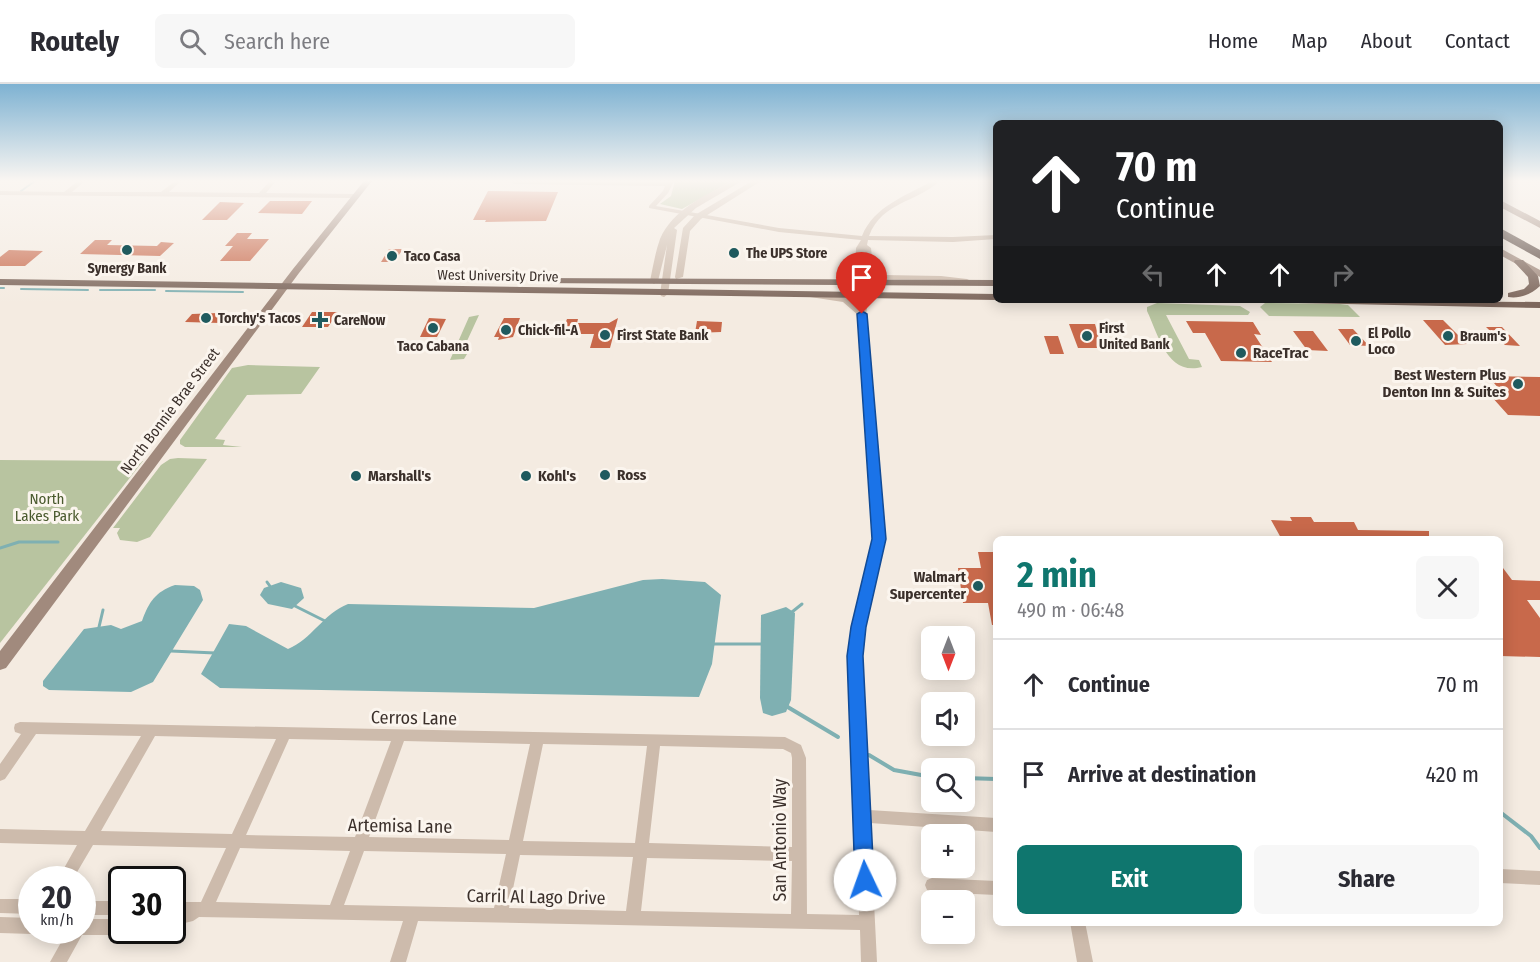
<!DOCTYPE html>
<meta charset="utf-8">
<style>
:root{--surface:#fff;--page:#f7f7f7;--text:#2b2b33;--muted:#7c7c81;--line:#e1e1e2;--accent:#0f766e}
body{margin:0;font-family:"Fira Sans Condensed",sans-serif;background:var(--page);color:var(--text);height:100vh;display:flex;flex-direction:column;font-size:22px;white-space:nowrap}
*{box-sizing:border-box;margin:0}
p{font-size:20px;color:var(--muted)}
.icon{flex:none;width:33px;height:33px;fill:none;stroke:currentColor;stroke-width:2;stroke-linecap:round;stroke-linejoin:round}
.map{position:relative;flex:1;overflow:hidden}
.sheet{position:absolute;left:993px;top:452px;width:510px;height:390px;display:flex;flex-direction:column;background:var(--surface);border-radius:9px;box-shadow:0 3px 15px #0003}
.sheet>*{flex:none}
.guide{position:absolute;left:993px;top:36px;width:510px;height:183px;border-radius:9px;box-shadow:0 3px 15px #0003;background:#202124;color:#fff;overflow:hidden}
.needle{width:39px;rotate:180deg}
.controls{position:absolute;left:921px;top:542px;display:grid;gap:12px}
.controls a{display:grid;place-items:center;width:54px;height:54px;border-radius:9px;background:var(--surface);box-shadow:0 3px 15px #0003;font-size:30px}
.speed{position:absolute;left:18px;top:782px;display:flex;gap:12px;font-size:30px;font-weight:700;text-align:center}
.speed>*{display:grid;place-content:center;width:78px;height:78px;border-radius:50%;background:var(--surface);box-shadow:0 3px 15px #0003;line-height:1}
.speed small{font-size:15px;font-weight:400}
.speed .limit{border:3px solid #111;border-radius:9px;background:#fff;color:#111}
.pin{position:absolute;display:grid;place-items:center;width:51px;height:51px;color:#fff;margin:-62px -26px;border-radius:50% 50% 50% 0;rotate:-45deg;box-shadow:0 0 6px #0007}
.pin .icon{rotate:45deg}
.me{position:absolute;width:66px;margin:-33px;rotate:357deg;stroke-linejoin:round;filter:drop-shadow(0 0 4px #0008)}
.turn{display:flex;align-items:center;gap:21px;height:126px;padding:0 24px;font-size:27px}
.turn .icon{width:78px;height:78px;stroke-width:2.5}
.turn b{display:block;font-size:42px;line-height:51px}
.lanes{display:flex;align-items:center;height:57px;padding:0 24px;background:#0003;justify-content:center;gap:30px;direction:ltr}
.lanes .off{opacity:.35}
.round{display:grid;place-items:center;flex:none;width:63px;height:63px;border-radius:9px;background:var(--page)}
.headline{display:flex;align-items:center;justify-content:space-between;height:102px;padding:0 24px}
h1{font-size:36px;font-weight:700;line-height:45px;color:var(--accent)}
.button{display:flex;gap:12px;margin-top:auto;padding:12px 24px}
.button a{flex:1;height:69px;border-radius:9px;background:var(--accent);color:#fff;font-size:24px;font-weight:700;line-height:69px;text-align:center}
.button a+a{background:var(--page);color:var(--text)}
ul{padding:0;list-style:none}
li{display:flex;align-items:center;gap:18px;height:90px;padding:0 24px;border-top:2px solid var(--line)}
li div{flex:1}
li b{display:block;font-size:22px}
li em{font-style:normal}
header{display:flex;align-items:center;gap:36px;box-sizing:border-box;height:84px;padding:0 30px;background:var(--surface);border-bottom:2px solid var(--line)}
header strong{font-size:28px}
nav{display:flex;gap:33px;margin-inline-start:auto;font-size:21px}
.search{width:420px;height:54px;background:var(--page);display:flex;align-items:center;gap:15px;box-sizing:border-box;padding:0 21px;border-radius:9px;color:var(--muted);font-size:22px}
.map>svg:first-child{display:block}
</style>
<header>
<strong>Routely</strong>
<div class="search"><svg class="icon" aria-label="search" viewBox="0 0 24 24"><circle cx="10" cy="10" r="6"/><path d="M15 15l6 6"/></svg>Search here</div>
<nav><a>Home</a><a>Map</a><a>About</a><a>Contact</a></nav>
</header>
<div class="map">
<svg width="1540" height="878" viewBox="0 0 1540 878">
<rect width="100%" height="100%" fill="#f4ebe1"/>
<!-- green -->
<g fill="#b8c4a0">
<path d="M675,97H732L682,125L660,120L671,112Z"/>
<path d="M1157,219L1240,222L1250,228L1248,231H1166L1189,275L1199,276L1202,283C1167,292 1159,252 1147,227V223Z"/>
<path d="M1265,219L1340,220L1348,221L1360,233L1269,232L1260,223Z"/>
<path d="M479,231L461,270H467L464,275L450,276L469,233Z"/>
<path d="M248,281L320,283L301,310L247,311L215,355L225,356L223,361L242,363H185L180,360V356L232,284Z"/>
<path d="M178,374L207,375L150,453L137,458L120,456L117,449L120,444H113L161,381L170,375Z"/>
<path d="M0,376L143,377L0,559Z"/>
</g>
<!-- water -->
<g fill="#7fb0b2">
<path d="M662,495L705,498L721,511L712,580L699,613L220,604L201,590L229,540L246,542L288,565C311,556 324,529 348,520L534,524L643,496Z"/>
<path d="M281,498L301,504L304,514L292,525L268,520L260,511L264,504Z"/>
<path d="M175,501L194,502L200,506L203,516L153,598L131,608L49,606L43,602V597L84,545L111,541L121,545L142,537C149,518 155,508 175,501Z"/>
<path d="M786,523L795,529L791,616L786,628L772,632L763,629L760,614L761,531Z"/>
</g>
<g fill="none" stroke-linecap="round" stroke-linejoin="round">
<!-- stream-far2 -->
<g stroke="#7fb0b2" stroke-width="2">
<path d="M21,107L35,97"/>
<path d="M0,204H4"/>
<path d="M21,205L88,206"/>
<path d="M100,206H155"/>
<path d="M166,207L243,208"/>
</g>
<!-- stream-far1 -->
<g stroke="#7fb0b2" stroke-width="3">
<path d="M0,464L19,458H58"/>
<path d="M267,498L272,505"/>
<path d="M293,521L325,537"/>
<path d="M792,528L802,520"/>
<path d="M99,543L103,526"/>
<path d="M710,560H763"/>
<path d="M171,567L215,569"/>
</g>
<!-- stream -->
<g stroke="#7fb0b2" stroke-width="4">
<path d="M786,622L838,653"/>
<path d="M869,671L894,686L932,693"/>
<path d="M964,694L996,695"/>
<path d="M1500,728L1531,752L1540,764"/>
</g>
</g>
<!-- building -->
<g fill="#c8694b">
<path d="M488,107L558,108L546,137L485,138L486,136H473Z"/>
<path d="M270,117H312L302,130L258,129Z"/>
<path d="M220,118L244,119L227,136H202Z"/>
<path d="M237,149H252L247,155H269L250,177H220L233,162H225Z"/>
<path d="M95,156H112L107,161L157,162L161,158L174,159L160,172L80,170Z"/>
<path d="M389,165H403L394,178H381Z"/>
<path d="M9,166L43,167L25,182H0V173Z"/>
<path d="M312,228H338L328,243H302Z"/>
<path d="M218,229L228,230L220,239L185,238L192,230Z"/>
<path d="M429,234L446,235L437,253H420Z"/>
<path d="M504,234H520L513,253L498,256L499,253H494Z"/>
<path d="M618,234L610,264H590L594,250H561L567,235H578L577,239H609Z"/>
<path d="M1423,236H1443L1467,260L1445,261Z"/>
<path d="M697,237L722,238L721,248L695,249Z"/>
<path d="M1186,237L1253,238L1261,251L1254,250L1272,278L1221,277L1205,249H1193Z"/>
<path d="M1069,240H1095L1102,264H1078Z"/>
<path d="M1486,243H1502L1520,262L1505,261Z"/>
<path d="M1338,245H1353L1369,262L1350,261Z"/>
<path d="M1293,247H1313L1328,267L1307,266Z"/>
<path d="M1044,252H1058L1064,270H1050Z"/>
<path d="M1488,292L1540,293V332L1508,331L1491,312L1506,313Z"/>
<path d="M1290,433H1311L1314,438H1354L1358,446L1429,447V454H1281L1271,436L1292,437Z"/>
<path d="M978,468H996V541H992L988,519H963L958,484H981Z"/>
<path d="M1500,480L1512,496L1540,497V516H1527L1540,534V573L1500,572Z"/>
</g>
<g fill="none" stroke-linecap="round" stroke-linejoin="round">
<!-- minor -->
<g fill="#cdbbac" fill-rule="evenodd">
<path d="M78,97H85L72,108H161L175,97H181L169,108L259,109L270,97H276L266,109L356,110L359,112L356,114L0,111V107L64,108Z"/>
<path d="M512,97L667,98L674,97L668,109L656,122L779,144L862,152C874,122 906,112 932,97H939C919,118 882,117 869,152L953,153L996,151V155L953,158L868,156L867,161L871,164L873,183L884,191L941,192L967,195L971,197L967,199L941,196L882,195L865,184L864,166L863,198L859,200L855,198L856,164L861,156L779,148L649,124V122L663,107L665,102L514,100L511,98Z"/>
<path d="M810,209L848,214L859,224L861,216L875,210L879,212L868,219L866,230L884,455L864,543L861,572L869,726L996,734V748L870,739L877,878H861L860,846L418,837L406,878H390L403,837L199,833L193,837L172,842V818H201L226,764L93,761L73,795H58L77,761L0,759V745L85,747L141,652L36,650L5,695L0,697V680L21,650L15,648L14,644L15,640L20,638L785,653L801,661L806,674L807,830L859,831L849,572L852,543L874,455L858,231L843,218L810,213ZM155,652L276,655L232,750L101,747ZM289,655L391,657L355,753L246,751ZM404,657L530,660L509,756L369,753ZM543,660L647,662L635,759L523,757ZM660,662L783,665L791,669L792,674V763L649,759ZM240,764L350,767L330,821L216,818ZM364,767L506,770L494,824L344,821ZM520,771L633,773L626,827L509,824ZM647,774L792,777L791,830L641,827Z"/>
<path d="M1500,785L1540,787V801L1500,799Z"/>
<path d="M932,794L996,797V811L932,808L927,806L925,801L927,796Z"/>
<path d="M0,815H32V830L0,829Z"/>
<rect x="82" y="817" width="40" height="14"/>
<path d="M0,833L32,834V846H38L32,850L0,849Z"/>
<path d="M82,835H122V846H128L127,848L122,851H82L67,878H50L68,846H82Z"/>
<path d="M1070,838H1085L1093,878H1077Z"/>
</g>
<!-- tertiary -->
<g fill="#cdbbac" fill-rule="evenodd">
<path d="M733,97H742L696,124L674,144L677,146L668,210L664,213L661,212L660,210L667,161L658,197L654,200L650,197C653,183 655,169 660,155C673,125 706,111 733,97Z"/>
<path d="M752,97H761L701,135L690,147L683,193L676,195L675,193L683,144L695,131Z"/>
</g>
<!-- secondary -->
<g fill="#a18a7d" fill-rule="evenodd">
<path d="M364,97H372L299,189L6,584L0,586V567L293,185Z"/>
<path d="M1500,116L1540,137V144L1500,123Z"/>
<path d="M1500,164L1540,186V193L1500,171Z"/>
</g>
<!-- primary -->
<g fill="#7d675c" fill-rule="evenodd">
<path d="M1515,176H1523L1538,192L1540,202C1532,210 1520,215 1508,213V209L1524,205L1529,200L1528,193L1514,178Z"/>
<path d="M537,194L996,196V202L533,199L532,197Z"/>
<path d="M0,195L996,210L997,216L0,201Z"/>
<path d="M1292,216L1540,218V224L1298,219Z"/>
</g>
<!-- motorway -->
<path fill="#5c4a42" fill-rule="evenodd" d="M1500,144L1540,166V175L1500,153Z"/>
</g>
<!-- sky -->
<linearGradient id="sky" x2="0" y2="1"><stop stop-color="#7eb2d2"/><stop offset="0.44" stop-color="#faf6f2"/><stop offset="1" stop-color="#faf6f2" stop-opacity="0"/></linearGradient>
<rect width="1540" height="220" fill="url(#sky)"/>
<!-- route -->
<path fill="#1a73e8" stroke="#114b97" stroke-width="1.5" d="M862,227L867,230L886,455L866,543L863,572L874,796L872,803L865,806L858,803L855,796L847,572L851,543L872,455L857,230Z"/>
<!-- markers -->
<g fill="#1f5a5e" stroke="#fbf5ee" stroke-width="2">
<circle cx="127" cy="166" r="6"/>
<circle cx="734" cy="169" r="6"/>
<circle cx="392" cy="172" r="6"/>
<circle cx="206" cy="234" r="6"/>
<path d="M317 227h6v6h6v6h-6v6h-6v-6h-6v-6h6z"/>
<circle cx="433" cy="244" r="6"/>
<circle cx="506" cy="246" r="6"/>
<circle cx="605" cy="251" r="6"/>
<circle cx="1087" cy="252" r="6"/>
<circle cx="1448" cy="252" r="6"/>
<circle cx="1356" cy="257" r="6"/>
<circle cx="1241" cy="269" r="6"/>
<circle cx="1518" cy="300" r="6"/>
<circle cx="605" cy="391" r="6"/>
<circle cx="356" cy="392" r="6"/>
<circle cx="526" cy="392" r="6"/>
<circle cx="978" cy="502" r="6"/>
</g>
<g text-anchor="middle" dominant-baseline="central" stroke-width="6" stroke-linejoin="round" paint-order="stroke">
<!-- far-poi labels -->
<g font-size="14" font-weight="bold" fill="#3b302b" stroke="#fbf5ee" text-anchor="start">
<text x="746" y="169">The UPS Store</text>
<text x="404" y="172">Taco Casa</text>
<text x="127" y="184" text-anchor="middle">Synergy Bank</text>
<text x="218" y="234">Torchy's Tacos</text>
<text x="334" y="236">CareNow</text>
<text x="1099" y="244">First<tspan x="1099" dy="16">United Bank</tspan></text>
<text x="518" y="246">Chick-fil-A</text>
<text x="1368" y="249">El Pollo<tspan x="1368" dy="16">Loco</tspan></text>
<text x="617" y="251">First State Bank</text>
<text x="1460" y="252">Braum's</text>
<text x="433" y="262" text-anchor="middle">Taco Cabana</text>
</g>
<!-- far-street labels -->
<g font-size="14" fill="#3b302b" stroke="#fbf5ee">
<text transform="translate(498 192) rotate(1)">West University Drive</text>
</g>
<!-- poi labels -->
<g font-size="15" font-weight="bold" fill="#3b302b" stroke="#fbf5ee" text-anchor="start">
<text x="1253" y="269">RaceTrac</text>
<text x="1506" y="291" text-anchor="end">Best Western Plus<tspan x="1506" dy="17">Denton Inn &amp; Suites</tspan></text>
<text x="617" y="391">Ross</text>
<text x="368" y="392">Marshall's</text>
<text x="538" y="392">Kohl's</text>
<text x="966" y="493" text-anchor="end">Walmart<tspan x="966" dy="17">Supercenter</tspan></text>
</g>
<!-- street labels -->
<g font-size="15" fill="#3b302b" stroke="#fbf5ee">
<text transform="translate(170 327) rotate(-53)">North Bonnie Brae Street</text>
</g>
<!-- park labels -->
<g font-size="15" fill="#4a5a2e" stroke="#fbf5ee">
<text x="47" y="415">North<tspan x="47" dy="17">Lakes Park</tspan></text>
</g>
<!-- near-street labels -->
<g font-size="18" fill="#3b302b" stroke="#fbf5ee">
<text transform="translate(414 634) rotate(1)">Cerros Lane</text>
<text transform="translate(400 742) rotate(1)">Artemisa Lane</text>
<text transform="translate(780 756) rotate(-90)">San Antonio Way</text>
<text transform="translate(536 813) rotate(1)">Carril Al Lago Drive</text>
</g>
</g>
</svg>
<div class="controls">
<a><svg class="needle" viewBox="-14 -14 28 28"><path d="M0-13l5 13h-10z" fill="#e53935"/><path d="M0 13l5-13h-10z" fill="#7c7c81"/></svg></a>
<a><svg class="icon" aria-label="sound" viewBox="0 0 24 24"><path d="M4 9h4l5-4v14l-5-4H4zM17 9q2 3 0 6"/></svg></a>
<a><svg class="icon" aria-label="search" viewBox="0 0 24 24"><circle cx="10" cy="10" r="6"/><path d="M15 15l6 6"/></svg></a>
<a>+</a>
<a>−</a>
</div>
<div class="speed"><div>20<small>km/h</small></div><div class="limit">30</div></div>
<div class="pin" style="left:862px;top:230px;background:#d93025"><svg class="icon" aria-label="arrive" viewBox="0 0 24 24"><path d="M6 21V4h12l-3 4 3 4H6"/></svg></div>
<svg class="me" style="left:865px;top:796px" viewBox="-20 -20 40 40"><circle r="19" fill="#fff"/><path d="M0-13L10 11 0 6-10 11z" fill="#1a73e8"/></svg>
<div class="guide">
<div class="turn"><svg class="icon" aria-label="ahead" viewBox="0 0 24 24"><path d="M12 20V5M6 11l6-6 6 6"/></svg><div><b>70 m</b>Continue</div></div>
<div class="lanes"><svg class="icon off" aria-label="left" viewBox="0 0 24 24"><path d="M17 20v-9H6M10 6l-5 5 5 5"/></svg><svg class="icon" aria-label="ahead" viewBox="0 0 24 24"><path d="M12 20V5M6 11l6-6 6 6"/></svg><svg class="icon" aria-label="ahead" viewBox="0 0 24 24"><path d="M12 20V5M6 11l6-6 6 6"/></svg><svg class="icon off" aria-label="right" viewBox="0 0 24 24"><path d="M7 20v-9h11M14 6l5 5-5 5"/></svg></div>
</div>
<section class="sheet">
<div class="headline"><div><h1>2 min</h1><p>490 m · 06:48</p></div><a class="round"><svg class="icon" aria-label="close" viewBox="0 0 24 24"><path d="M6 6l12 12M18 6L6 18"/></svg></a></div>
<ul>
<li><svg class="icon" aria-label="ahead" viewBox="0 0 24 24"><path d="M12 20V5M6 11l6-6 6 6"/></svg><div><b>Continue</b></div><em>70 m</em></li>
<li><svg class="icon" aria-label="arrive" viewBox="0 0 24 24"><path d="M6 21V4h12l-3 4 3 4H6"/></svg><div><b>Arrive at destination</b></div><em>420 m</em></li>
</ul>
<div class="button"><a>Exit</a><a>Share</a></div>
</section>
</div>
